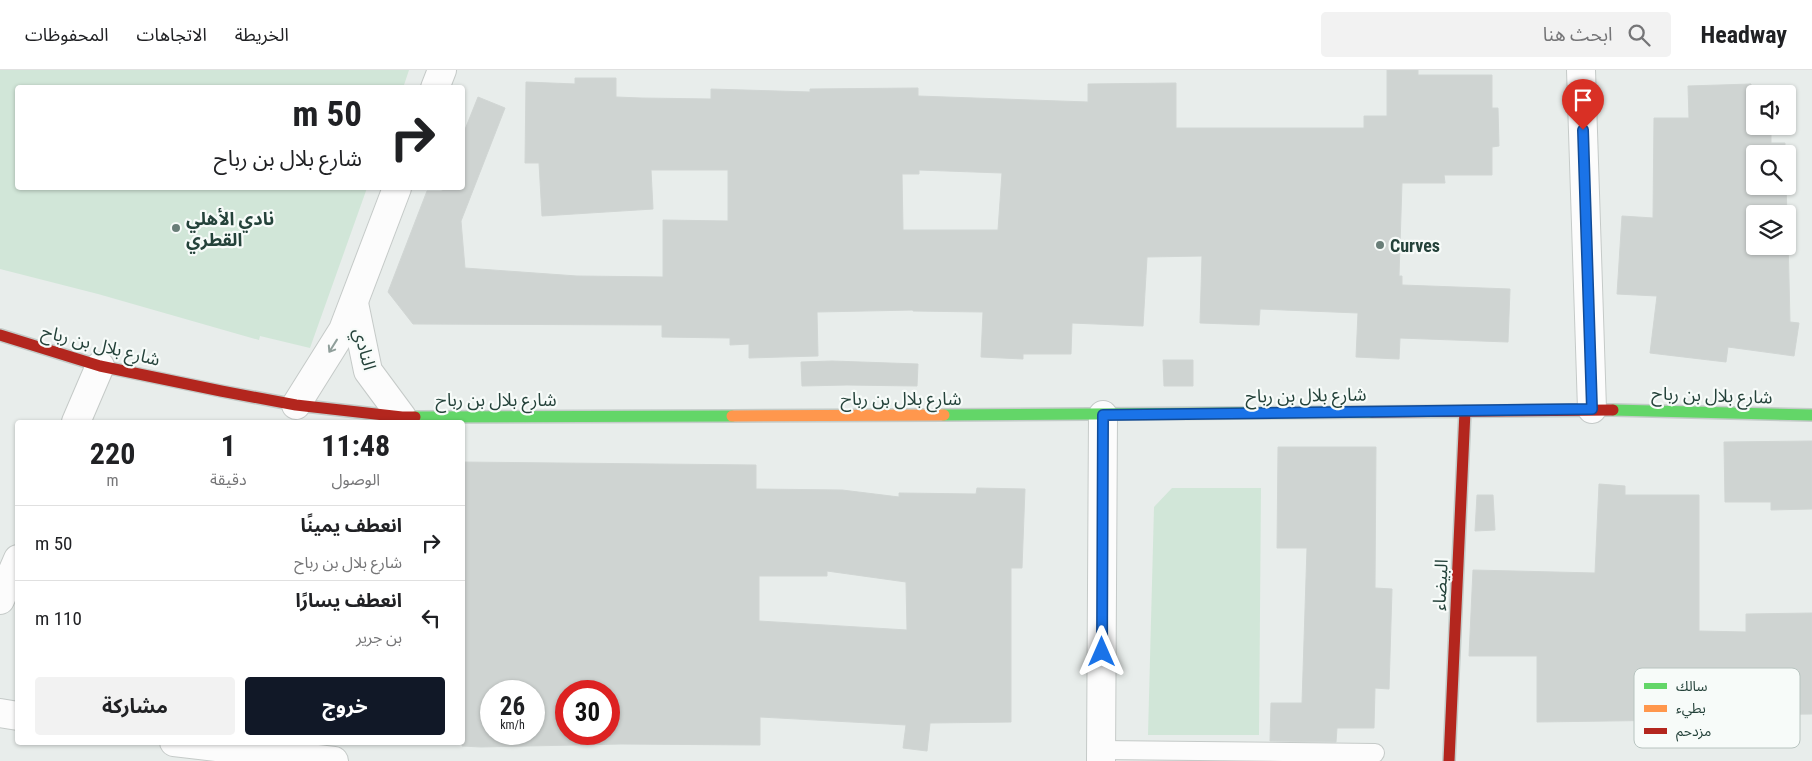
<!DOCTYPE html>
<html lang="ar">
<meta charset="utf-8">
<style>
:root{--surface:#fff;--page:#f2f2f2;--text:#202124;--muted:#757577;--line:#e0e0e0;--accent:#111827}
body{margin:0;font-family:"Roboto Condensed","Noto Sans Arabic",sans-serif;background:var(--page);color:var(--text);direction:rtl;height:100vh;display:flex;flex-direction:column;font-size:19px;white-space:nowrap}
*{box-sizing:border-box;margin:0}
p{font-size:16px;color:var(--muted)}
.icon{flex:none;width:28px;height:28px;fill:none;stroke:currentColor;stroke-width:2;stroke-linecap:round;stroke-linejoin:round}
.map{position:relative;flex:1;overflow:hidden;direction:ltr}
.side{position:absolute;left:15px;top:350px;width:450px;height:325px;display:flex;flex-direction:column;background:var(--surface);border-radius:5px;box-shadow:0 1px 4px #0004;direction:rtl}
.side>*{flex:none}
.guide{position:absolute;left:15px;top:15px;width:450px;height:105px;border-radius:5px;box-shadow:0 1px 4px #0004;direction:rtl;background:#fff;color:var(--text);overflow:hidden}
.fabs{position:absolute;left:1746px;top:15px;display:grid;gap:10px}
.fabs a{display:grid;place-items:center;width:50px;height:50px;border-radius:5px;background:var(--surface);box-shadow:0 1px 4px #0004;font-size:25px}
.speed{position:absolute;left:480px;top:610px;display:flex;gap:10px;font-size:25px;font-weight:700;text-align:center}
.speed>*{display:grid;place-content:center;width:65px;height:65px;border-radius:50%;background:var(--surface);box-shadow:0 1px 4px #0004;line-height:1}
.speed small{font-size:12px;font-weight:400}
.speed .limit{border:8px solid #d22;background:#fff;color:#111}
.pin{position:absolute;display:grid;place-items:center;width:42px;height:42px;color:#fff;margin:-51px -21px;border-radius:50% 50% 50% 0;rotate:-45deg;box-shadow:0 0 5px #0007}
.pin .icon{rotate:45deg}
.me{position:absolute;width:55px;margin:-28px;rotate:0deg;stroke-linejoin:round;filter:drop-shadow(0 0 4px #0008)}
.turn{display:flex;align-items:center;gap:18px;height:105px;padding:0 20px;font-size:22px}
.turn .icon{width:65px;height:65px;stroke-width:2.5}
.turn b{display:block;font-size:35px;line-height:42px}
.eta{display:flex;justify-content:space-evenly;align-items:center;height:85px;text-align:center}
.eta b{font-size:30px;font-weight:700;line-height:35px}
.action{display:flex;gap:10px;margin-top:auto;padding:10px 20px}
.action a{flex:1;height:58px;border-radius:5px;background:var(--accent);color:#fff;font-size:20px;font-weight:700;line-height:58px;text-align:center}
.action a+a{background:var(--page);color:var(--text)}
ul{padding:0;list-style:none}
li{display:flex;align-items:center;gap:15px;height:75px;padding:0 20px;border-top:1px solid var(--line)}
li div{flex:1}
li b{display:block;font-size:19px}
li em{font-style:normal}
header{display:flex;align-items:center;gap:30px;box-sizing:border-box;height:70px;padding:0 25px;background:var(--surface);border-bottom:1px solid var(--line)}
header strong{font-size:24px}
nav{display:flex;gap:28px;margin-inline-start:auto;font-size:18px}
.search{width:350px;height:45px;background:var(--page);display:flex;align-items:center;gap:12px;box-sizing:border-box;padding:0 18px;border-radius:5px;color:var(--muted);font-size:19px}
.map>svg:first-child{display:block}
</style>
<header>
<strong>Headway</strong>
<div class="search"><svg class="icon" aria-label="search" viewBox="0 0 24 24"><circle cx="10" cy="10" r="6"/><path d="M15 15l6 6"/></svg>ابحث هنا</div>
<nav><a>الخريطة</a><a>الاتجاهات</a><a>المحفوظات</a></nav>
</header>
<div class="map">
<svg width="1812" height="691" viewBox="0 0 1812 691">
<rect width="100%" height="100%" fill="#e8edeb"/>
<!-- green -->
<g fill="#d1e6d8">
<path d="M0,0H409L403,18H18V118H367L310,278L260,266L259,270L98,224L0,199Z"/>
<path d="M1172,418H1261L1259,665H1148L1154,437Z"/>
</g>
<!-- building -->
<g fill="#cfd4d2" stroke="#d1d6d4" fill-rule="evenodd">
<path d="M1387,0H1418V5H1492V38H1498L1499,76L1492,77V105H1444L1445,113H1402L1399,206H1402V215L1510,219L1508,272L1400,268L1399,289L1356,287L1358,243L1260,239L1259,255L1200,253L1202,186L1147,187L1143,256L1072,253L1071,284H1023V289L981,287L983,242L913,241V240L817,242L818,286L749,288V274L730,275V268L662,267V255L413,254L388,222L427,121H442L443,118H462V67L478,27L505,38L461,151L465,198L577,206L663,207V150L728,151V100H651L653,139L542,146L539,93H525L526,12L575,14V8H616V27L641,28L711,29V19L810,22V19L918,18V26L1088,32V14L1176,13V58H1364V46H1387ZM919,100L1002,103L998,160H903L902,104H919Z"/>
<path d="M1751,14L1752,48H1755V56H1771V73H1785V84H1755V116H1786L1787,144H1755V176H1788V166L1790,252L1799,253L1794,286L1728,277L1726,292L1650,283L1657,226L1617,224L1622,146L1653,148L1654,48H1689L1688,16Z"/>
<path d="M1163,290H1193V316H1164Z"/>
<path d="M832,291L918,294L917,316L847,315L802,316L801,292Z"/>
<path d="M1812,371V439L1771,440V432H1725L1724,372Z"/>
<path d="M1278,377H1376L1375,518L1392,519L1389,619L1375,618L1374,658H1337L1336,672L1270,671L1271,633H1302L1307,478H1277Z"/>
<path d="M462,392L756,395V419L842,420L899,427V423L976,424L977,418L1025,419L1022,498H1011V652L930,653L927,681L903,678L906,655L760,647V675L621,674L481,677L462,676ZM827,501L906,512L907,560L759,551V506H827ZM491,621H534V664H491ZM566,621H609V664H566Z"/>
<path d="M1599,414L1625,416V425H1699V561L1746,562V544L1812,543V644L1726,645V667L1679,666V650L1537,652V586H1469L1473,500L1595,503Z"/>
<path d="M1477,425H1493L1495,460L1475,461Z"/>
</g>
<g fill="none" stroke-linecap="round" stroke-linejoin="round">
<defs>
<path id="lane" d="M1101,680L1375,683"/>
<g id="street">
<path d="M1581,0L1592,339"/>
<path d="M435,18L442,0"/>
<path d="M354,233L368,301L402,347"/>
<path d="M296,335L343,260L397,118"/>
<path d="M76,352L100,296"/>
<path d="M0,530L18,489"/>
<path d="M0,643L18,646"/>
<path d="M174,672L334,691"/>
<path d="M1101,691L1103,345"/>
</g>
<g id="fast">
<path d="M1613,340L1812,345"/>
<path d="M944,345L1372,342"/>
<path d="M415,347L732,346"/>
</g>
<path id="slow" d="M732,346L944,345"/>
<g id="jam">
<path d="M0,265L100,296L221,321L296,335L402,347H415"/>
<path d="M1372,342L1613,340"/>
<path d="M1449,691L1465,341"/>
</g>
</defs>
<!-- lane casing -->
<use href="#lane" stroke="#c5cac8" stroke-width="20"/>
<!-- street casing -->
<use href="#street" stroke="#c5cac8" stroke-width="30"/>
<!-- fast casing -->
<use href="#fast" stroke="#c3cbc8" stroke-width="14"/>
<!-- slow casing -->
<use href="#slow" stroke="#c3cbc8" stroke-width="14"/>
<!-- jam casing -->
<use href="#jam" stroke="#c3cbc8" stroke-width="14"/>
<!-- lane -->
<use href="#lane" stroke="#fcfcfc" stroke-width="18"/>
<!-- street -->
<use href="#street" stroke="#fcfcfc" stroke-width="28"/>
<!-- fast -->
<use href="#fast" stroke="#63d668" stroke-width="11"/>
<!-- slow -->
<use href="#slow" stroke="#ff974d" stroke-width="11"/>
<!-- jam -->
<use href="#jam" stroke="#b3261e" stroke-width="11"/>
</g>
<!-- one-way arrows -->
<defs><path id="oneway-shaft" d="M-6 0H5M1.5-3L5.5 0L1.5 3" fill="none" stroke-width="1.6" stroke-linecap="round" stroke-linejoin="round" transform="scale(1.25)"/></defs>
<use stroke="#909f9b" href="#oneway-shaft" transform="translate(333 276) rotate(122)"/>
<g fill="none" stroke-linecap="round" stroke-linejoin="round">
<defs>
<path id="route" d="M1102,582L1103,345L1592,339L1583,60"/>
</defs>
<!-- route casing -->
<use href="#route" stroke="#114b97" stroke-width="12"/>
<!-- route -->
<use href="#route" stroke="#1a73e8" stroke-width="9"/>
</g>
<!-- markers -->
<g fill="#697e78" stroke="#f7fbf9" stroke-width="2">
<circle cx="176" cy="158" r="5"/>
<circle cx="1380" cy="175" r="5"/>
</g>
<g text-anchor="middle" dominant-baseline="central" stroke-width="4.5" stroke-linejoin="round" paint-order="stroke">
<!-- poi labels -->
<g font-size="18" font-weight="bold" fill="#24423a" stroke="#f7fbf9" text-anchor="start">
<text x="186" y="148">نادي الأهلي<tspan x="186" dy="21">القطري</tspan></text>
<text x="1390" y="175">Curves</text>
</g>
<!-- street labels -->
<g font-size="18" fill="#24423a" stroke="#f7fbf9">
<text transform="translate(101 275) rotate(14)">شارع بلال بن رباح</text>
<text transform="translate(365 279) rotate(75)">النادي</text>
<text transform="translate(1306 325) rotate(-1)">شارع بلال بن رباح</text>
<text transform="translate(1712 325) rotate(2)">شارع بلال بن رباح</text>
<text x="901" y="328">شارع بلال بن رباح</text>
<text x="496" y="329">شارع بلال بن رباح</text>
<text transform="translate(1440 515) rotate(-87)">البيضاء</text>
</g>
</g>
<!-- legend -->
<rect x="1634" y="598" width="166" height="80" rx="8" fill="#f7fbf9" stroke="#b8c4c0" stroke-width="1"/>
<rect x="1644" y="613" width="23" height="6" fill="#63d668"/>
<rect x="1644" y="635" width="23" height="7" fill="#ff974d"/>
<rect x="1644" y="658" width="23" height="6" fill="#b3261e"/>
<g font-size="14" fill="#24423a">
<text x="1676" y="621">سالك</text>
<text x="1676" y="643">بطيء</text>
<text x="1676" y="666">مزدحم</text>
</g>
</svg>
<div class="fabs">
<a><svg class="icon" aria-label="sound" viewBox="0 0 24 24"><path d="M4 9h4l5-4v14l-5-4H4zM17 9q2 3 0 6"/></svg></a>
<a><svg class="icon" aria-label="search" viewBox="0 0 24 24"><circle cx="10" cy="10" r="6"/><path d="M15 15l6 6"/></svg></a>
<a><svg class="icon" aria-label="layers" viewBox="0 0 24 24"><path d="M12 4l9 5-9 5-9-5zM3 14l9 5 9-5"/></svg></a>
</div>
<div class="speed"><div>26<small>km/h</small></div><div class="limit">30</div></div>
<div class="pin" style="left:1583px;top:60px;background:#d93025"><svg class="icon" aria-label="arrive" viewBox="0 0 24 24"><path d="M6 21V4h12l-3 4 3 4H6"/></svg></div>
<svg class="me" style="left:1102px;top:582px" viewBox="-20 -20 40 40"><path d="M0-17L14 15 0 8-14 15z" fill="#1a73e8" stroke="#fff" stroke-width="4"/></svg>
<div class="guide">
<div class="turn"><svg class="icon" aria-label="right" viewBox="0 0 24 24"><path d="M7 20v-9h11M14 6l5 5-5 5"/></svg><div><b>50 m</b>شارع بلال بن رباح</div></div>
</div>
<section class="side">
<div class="eta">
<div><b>11:48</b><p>الوصول</p></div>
<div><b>1</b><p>دقيقة</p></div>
<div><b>220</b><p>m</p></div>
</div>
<ul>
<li><svg class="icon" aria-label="right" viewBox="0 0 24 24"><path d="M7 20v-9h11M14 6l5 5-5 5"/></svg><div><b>انعطف يمينًا</b><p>شارع بلال بن رباح</p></div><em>50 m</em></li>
<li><svg class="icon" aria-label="left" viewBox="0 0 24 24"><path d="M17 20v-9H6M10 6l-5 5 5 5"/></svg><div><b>انعطف يسارًا</b><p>بن جرير</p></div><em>110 m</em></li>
</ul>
<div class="action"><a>خروج</a><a>مشاركة</a></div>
</section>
</div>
